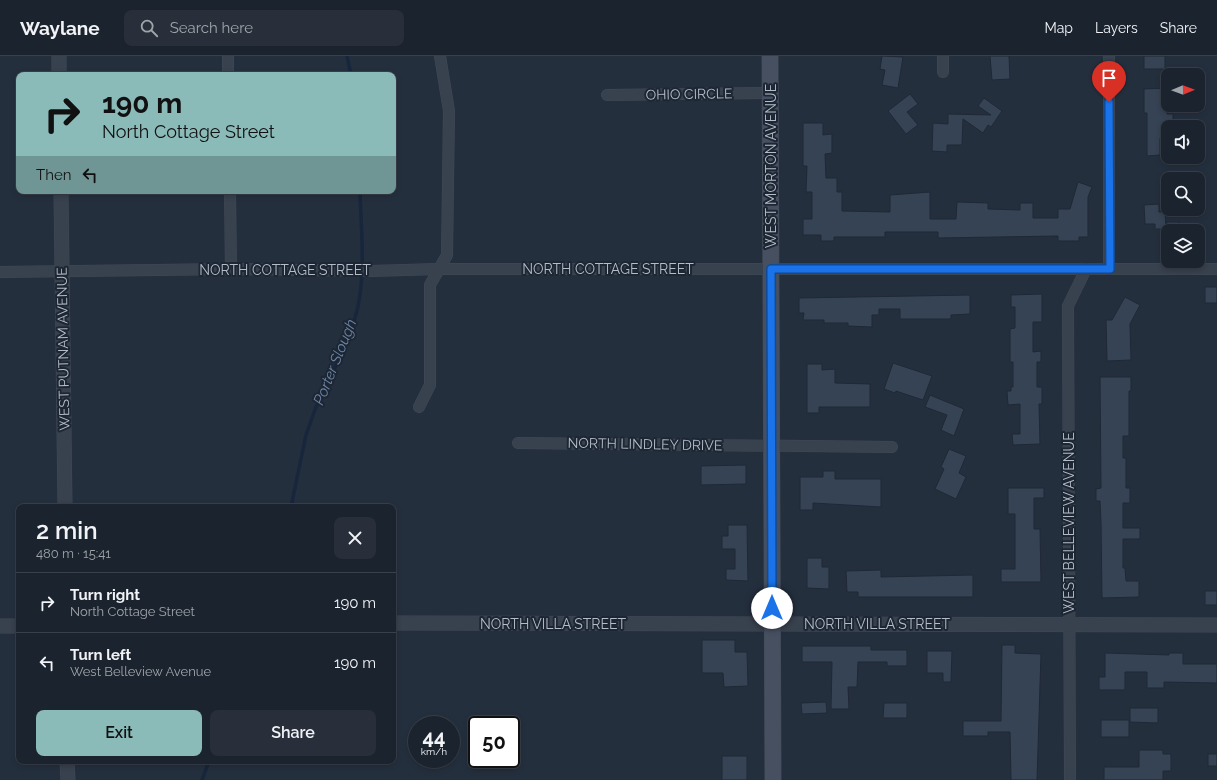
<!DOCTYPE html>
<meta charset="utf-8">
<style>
:root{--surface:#1b232e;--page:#282f3a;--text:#f1f3f6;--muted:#a0a4aa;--line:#39404a;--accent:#8bbbb9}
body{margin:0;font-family:Raleway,sans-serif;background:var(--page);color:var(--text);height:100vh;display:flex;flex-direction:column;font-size:15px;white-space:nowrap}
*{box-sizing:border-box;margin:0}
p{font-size:13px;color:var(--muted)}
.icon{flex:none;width:22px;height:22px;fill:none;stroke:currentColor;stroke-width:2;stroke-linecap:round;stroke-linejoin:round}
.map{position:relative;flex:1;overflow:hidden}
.sheet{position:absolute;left:16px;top:448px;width:380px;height:260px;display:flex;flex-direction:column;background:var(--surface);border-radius:8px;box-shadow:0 2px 6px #0003,0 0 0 1px var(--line)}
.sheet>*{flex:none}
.hud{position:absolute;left:16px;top:16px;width:380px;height:122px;border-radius:8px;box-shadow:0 2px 6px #0003,0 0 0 1px var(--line);background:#8bbbb9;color:#111;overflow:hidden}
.needle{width:26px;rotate:89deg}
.controls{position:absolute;left:1161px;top:12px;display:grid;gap:8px}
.controls a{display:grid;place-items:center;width:44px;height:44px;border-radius:8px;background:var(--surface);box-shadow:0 2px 6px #0003,0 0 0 1px var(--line);font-size:20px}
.speed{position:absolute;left:408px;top:660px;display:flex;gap:8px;font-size:20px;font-weight:700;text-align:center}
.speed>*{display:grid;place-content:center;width:52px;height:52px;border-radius:50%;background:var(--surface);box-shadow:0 2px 6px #0003,0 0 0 1px var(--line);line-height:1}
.speed small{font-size:10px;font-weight:400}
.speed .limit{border:2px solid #111;border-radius:6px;background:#fff;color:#111}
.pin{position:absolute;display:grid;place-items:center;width:34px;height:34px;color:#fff;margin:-41px -17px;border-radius:50% 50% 50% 0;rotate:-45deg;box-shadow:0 0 4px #0007}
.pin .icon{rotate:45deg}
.me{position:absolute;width:44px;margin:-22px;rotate:0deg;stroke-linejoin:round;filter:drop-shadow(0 0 3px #0008)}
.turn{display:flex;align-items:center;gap:14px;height:84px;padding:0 20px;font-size:18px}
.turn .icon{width:52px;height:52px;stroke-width:2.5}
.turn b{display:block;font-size:28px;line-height:34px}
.then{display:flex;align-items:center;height:38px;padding:0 20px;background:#0003;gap:8px;font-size:15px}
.round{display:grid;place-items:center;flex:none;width:42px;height:42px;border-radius:8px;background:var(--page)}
.summary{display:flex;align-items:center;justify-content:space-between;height:68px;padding:0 20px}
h1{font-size:24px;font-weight:600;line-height:30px}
.primary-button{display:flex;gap:8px;margin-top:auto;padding:8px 20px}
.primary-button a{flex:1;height:46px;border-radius:8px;background:var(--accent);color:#111;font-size:16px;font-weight:600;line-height:46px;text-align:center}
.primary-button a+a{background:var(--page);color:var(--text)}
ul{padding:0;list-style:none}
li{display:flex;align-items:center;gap:12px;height:60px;padding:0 20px;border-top:1px solid var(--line)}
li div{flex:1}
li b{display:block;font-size:15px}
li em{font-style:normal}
header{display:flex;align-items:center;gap:24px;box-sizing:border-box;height:56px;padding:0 20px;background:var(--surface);border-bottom:1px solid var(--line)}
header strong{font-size:19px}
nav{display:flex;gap:22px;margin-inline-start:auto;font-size:14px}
.search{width:280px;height:36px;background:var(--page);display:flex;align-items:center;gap:10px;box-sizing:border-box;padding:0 14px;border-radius:8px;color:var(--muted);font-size:15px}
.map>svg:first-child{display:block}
</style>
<header>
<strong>Waylane</strong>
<div class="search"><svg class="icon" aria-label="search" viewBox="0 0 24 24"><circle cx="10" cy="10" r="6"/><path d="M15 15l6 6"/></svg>Search here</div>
<nav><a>Map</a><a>Layers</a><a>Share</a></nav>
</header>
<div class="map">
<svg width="1217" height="724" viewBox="0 0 1217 724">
<rect width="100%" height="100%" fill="#242f3e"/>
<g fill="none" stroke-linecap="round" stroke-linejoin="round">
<!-- stream -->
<g stroke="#17263c" stroke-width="3.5">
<path d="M347,0L351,19"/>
<path d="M291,451L306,379L316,351L322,341L325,330L330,324L338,304L339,298C344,293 344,286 348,279C369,239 361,179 360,135"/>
<path d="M202,724L209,705"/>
</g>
</g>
<!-- building -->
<g fill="#364354" stroke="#1f2835">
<path d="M882,0L903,1L898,32L882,29L885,14L880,13Z"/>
<path d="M990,0H1009L1010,23L992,24Z"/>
<rect x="1144" y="0" width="21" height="13"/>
<path d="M1167,32V58H1173V71H1168V82H1160V99L1147,100V57H1144V33Z"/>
<path d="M910,38L918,48L907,56L918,69L906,78L888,55Z"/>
<path d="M984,42L1002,55L991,71L988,69L983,77L963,63L962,89H947V96L932,95L933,67L948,68V58L991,59L978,50Z"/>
<path d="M803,67H823V79L832,78V97L825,98L826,122H837V136H842V155L890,156V139L930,136V163H956L957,146L988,147V153L1020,154V147H1033V162H1058V153H1070L1078,126L1092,131L1088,141V181H1079V185H1058V180L938,182V176H885V181H834V185H821V179H803V163H812V136H806L807,110H803Z"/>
<path d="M1159,148V156H1165L1166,173H1155V168H1145L1144,149Z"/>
<rect x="1167" y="166" width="12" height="9"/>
<rect x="1205" y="231" width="12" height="16"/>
<path d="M1042,238V266H1033V296L1041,295V306H1037V331H1042V348H1039L1040,388L1013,389L1012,378H1020V348L1008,349L1007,335H1011V331H1013V306H1010V273L1015,272V251H1011V239Z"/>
<path d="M970,239V258L951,259V263H900V253H879V259H872V271L848,270V267H824V264H803L804,257H799V242Z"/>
<path d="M1125,241L1140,249L1130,268L1131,304L1107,305L1106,264H1112Z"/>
<path d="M893,307L932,320L923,344L896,335L895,337L884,333Z"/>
<path d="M807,308H822V314L835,313V327L870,328V351H819V357H807Z"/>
<path d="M1100,321H1131V335H1129V380H1123V402H1126V432H1130V447H1123V472H1140V483H1123V512H1125L1126,525H1139V541L1102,542L1101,467L1100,445H1096V433L1101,432Z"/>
<path d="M930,339L964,353L954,380L941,374L947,359L925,351Z"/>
<path d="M949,393L966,400L959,417L966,421L956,443L935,433L944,413L941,411Z"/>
<path d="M746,409V428L701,429V410Z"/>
<path d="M823,415H835V423H881V451L813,447V454H800V421H823Z"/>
<path d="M1008,432H1044V442H1034V473H1040L1041,526H1001V513H1015V458H1008Z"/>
<path d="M728,469H747L748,525L726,524V513H735V493H722V480H728Z"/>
<path d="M807,502H822V511H829V533L807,532Z"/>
<path d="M881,514V521L973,519V541H858V536H847L846,515Z"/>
<rect x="1205" y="535" width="12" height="14"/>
<path d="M702,584H735V596H747L748,630L724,631L723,617H702Z"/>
<path d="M1002,589H1015V597L1041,598L1037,724H1011L1010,676H988V680H963V665H1001Z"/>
<path d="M802,590H871V594H907V610H887V606H858L857,631H848L849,653H831L832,606H802Z"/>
<path d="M927,595H952L951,626H943V617H927Z"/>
<path d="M1105,597L1169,599V597H1183V608H1217V627L1164,626V632H1147V616H1125V634H1099V621H1105Z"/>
<path d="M826,646L827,657L802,658L801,647Z"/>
<path d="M884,647H907V662H883Z"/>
<path d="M1130,652H1158V667L1130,666Z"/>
<rect x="1101" y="664" width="28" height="17"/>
<path d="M1139,694H1163V698H1171V715H1163V724H1104V711H1139Z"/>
<rect x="1208" y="698" width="9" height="12"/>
<rect x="722" y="700" width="25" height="24"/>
</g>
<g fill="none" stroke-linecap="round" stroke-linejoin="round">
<defs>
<g id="minor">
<path d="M228,0V19"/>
<path d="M1109,0V213"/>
<path d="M943,16V0"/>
<path d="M607,39L771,37"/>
<path d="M230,135L231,213"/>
<path d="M0,216L231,213L371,215L438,213H1217"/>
<path d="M419,351L430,329V229L447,199L449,55L440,0"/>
<path d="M518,387L892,391"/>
<path d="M1070,724L1068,250L1086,213"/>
</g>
<g id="tertiary">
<path d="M59,0V19"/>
<path d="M61,135L65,451"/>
<path d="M393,567L1217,569"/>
<path d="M0,570H19"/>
<path d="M67,705L68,724"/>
</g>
<path id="secondary" d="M770,0L773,724"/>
</defs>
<!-- minor casing -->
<use href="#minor" stroke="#414a57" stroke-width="12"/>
<!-- tertiary casing -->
<use href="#tertiary" stroke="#414a57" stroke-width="15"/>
<!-- secondary casing -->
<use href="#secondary" stroke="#414a57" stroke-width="17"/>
<!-- minor -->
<use href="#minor" stroke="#38414e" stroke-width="11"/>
<!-- tertiary -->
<use href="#tertiary" stroke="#38414e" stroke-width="14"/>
<!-- secondary -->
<use href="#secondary" stroke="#465061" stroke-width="16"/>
</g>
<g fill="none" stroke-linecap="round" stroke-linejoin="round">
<defs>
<path id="route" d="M772,552L771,213H1110L1109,46"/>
</defs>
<!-- route casing -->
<use href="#route" stroke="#114b97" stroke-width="10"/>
<!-- route -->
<use href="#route" stroke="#1a73e8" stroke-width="7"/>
</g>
<g text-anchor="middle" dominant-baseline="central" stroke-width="4" stroke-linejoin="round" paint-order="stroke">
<!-- street labels -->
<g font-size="14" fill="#b4bcc9" stroke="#1d2633">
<text transform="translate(689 38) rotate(-1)">OHIO CIRCLE</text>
<text transform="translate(771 110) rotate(-90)">WEST MORTON AVENUE</text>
<text x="608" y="213">NORTH COTTAGE STREET</text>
<text x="285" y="214">NORTH COTTAGE STREET</text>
<text transform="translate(63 293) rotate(-91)">WEST PUTNAM AVENUE</text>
<text transform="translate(645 388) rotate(1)">NORTH LINDLEY DRIVE</text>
<text transform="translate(1069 467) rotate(-90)">WEST BELLEVIEW AVENUE</text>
<text x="553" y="568">NORTH VILLA STREET</text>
<text x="877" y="568">NORTH VILLA STREET</text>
</g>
<!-- water labels -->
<g font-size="15" font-style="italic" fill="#6d86a8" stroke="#1d2633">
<text transform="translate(335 306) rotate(-68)">Porter Slough</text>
</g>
</g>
</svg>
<div class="controls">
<a><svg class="needle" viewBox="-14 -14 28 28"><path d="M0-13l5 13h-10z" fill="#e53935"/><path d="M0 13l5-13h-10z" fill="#a0a4aa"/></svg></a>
<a><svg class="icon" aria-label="sound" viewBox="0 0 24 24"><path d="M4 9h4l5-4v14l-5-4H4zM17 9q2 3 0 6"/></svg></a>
<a><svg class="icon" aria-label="search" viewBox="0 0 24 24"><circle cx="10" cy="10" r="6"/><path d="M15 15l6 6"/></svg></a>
<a><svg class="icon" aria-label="layers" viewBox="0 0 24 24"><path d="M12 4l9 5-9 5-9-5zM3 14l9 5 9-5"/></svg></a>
</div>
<div class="speed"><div>44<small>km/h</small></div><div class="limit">50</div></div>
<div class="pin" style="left:1109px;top:46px;background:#d93025"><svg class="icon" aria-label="arrive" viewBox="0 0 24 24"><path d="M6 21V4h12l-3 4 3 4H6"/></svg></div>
<svg class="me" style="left:772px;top:552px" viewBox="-20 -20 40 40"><circle r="19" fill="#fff"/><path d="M0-13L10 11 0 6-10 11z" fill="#1a73e8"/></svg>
<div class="hud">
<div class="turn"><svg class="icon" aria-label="right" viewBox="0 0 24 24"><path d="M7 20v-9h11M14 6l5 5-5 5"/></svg><div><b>190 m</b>North Cottage Street</div></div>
<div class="then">Then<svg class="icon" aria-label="left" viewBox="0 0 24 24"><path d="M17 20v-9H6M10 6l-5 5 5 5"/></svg></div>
</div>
<section class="sheet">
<div class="summary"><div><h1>2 min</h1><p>480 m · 15:41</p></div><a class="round"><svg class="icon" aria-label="close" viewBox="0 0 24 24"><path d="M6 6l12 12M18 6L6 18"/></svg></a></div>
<ul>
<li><svg class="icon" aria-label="right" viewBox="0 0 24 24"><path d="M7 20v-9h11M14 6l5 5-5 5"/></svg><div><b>Turn right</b><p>North Cottage Street</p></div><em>190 m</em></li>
<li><svg class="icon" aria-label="left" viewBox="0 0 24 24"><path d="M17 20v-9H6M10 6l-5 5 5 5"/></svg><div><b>Turn left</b><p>West Belleview Avenue</p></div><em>190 m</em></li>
</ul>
<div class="primary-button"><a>Exit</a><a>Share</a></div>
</section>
</div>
